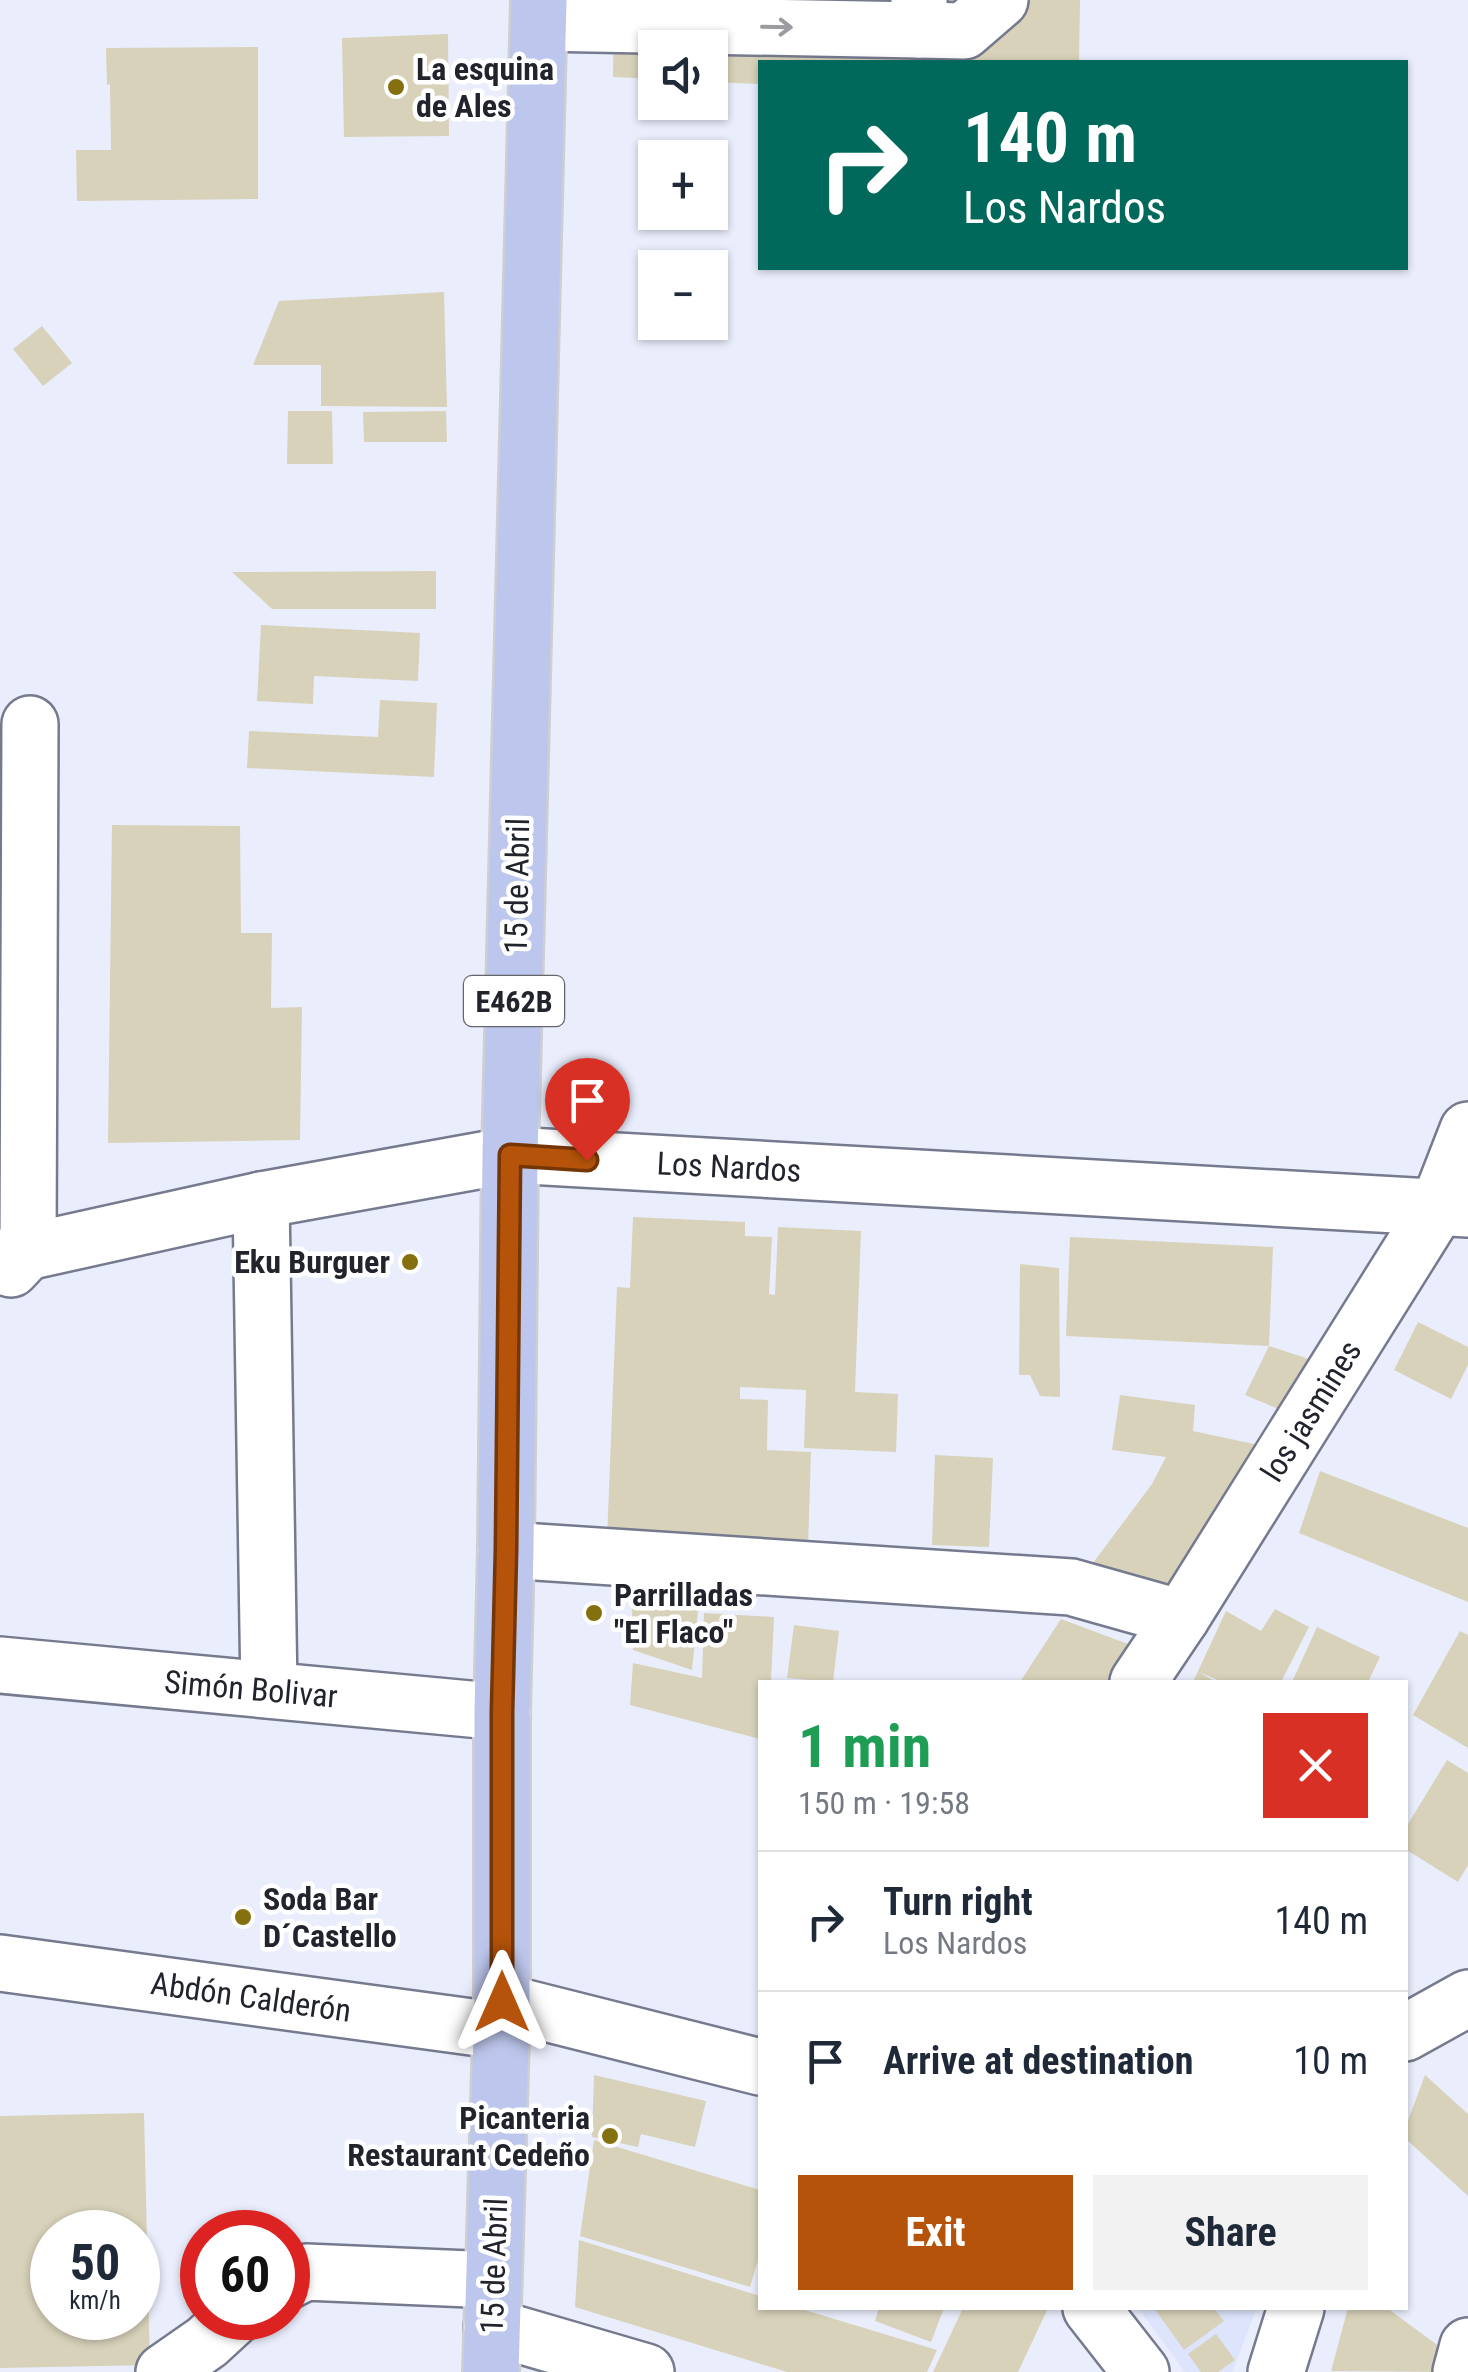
<!DOCTYPE html>
<meta charset="utf-8">
<style>
:root{--surface:#fff;--page:#f2f2f3;--text:#1f2937;--muted:#747a83;--line:#e0e1e3;--accent:#b45309}
body{margin:0;font-family:"Roboto Condensed",sans-serif;background:var(--page);color:var(--text);height:100vh;display:flex;flex-direction:column;font-size:38px;white-space:nowrap}
*{box-sizing:border-box;margin:0}
p{font-size:32px;color:var(--muted)}
.icon{flex:none;width:55px;height:55px;fill:none;stroke:currentColor;stroke-width:2;stroke-linecap:round;stroke-linejoin:round}
.map{position:relative;flex:1;overflow:hidden}
.side{position:absolute;left:758px;top:1680px;width:650px;height:630px;display:flex;flex-direction:column;background:var(--surface);border-radius:0px;box-shadow:0 2px 8px #0004}
.side>*{flex:none}
.banner{position:absolute;left:758px;top:60px;width:650px;height:210px;border-radius:0px;box-shadow:0 2px 8px #0004;background:#00695c;color:#fff;overflow:hidden}
.fabs{position:absolute;left:638px;top:30px;display:grid;gap:20px}
.fabs a{display:grid;place-items:center;width:90px;height:90px;border-radius:0px;background:var(--surface);box-shadow:0 2px 8px #0004;font-size:50px}
.speed{position:absolute;left:30px;top:2210px;display:flex;gap:20px;font-size:50px;font-weight:700;text-align:center}
.speed>*{display:grid;place-content:center;width:130px;height:130px;border-radius:50%;background:var(--surface);box-shadow:0 2px 8px #0004;line-height:1}
.speed small{font-size:25px;font-weight:400}
.speed .limit{border:15px solid #d22;background:#fff;color:#111}
.pin{position:absolute;display:grid;place-items:center;width:85px;height:85px;color:#fff;margin:-102px -42px;border-radius:50% 50% 50% 0;rotate:-45deg;box-shadow:0 0 10px #0007}
.pin .icon{rotate:45deg}
.me{position:absolute;width:110px;margin:-55px;rotate:0deg;stroke-linejoin:round;filter:drop-shadow(0 0 8px #0008)}
.turn{display:flex;align-items:center;gap:35px;height:210px;padding:0 40px;font-size:45px}
.turn .icon{width:130px;height:130px;stroke-width:2.5}
.turn b{display:block;font-size:70px;line-height:85px}
.round{display:grid;place-items:center;flex:none;width:105px;height:105px;border-radius:0px;background:var(--page)}
.overview{display:flex;align-items:center;justify-content:space-between;height:170px;padding:0 40px}
h1{font-size:60px;font-weight:700;line-height:75px;color:#1e9e55}
.button{display:flex;gap:20px;margin-top:auto;padding:20px 40px}
.button a{flex:1;height:115px;border-radius:0px;background:var(--accent);color:#fff;font-size:40px;font-weight:700;line-height:115px;text-align:center}
.button a+a{background:var(--page);color:var(--text)}
ul{padding:0;list-style:none}
li{display:flex;align-items:center;gap:30px;height:140px;padding:0 40px;border-top:2px solid var(--line)}
li div{flex:1}
li b{display:block;font-size:38px}
li em{font-style:normal}
.map>svg:first-child{display:block}
</style>
<div class="map">
<svg width="1468" height="2372" viewBox="0 0 1468 2372">
<rect width="100%" height="100%" fill="#eaeefc"/>
<!-- built -->
<path fill="#dde4fc" d="M1138,2308H1257L1232,2372H1185Z"/>
<!-- building -->
<g fill="#d8d2ba" fill-rule="evenodd">
<path d="M614,0H1080L1079,62H760V84L710,82V48H655V79L613,77Z"/>
<path d="M448,34L449,136L344,137L342,38Z"/>
<path d="M258,47V199L77,201L76,150H111L110,84L107,85L106,48Z"/>
<path d="M444,292L447,407L321,406V365H253L279,301Z"/>
<path d="M42,326L72,363L43,386L13,349Z"/>
<path d="M288,411H332L333,464H287Z"/>
<path d="M446,411L447,442H364L363,412Z"/>
<path d="M436,571V609H272L232,572Z"/>
<path d="M261,625L420,633L418,681L314,676L313,704L257,701Z"/>
<path d="M380,700L437,703L434,777L247,768L249,731L378,737Z"/>
<path d="M112,825L240,826L241,933H272L271,1008L302,1007L300,1140L108,1143Z"/>
<path d="M633,1217L745,1222V1236L772,1237L769,1294L775,1295L778,1227L861,1231L855,1392L898,1394L896,1452L804,1448L806,1390L740,1387V1399L768,1400L767,1450L811,1452L808,1548L607,1539L617,1287L630,1288Z"/>
<path d="M1070,1237L1273,1247L1269,1346L1327,1365L1293,1415L1245,1395L1269,1346L1066,1336Z"/>
<path d="M1020,1264L1059,1268L1060,1397L1040,1396L1030,1375H1019Z"/>
<path d="M1418,1322L1468,1347V1365L1451,1399L1394,1370Z"/>
<path d="M1120,1395L1195,1405L1193,1431L1263,1446L1172,1591L1093,1563L1152,1484L1166,1457L1112,1450Z"/>
<path d="M935,1455L993,1458L989,1547L932,1545Z"/>
<path d="M1320,1471L1468,1528V1602L1299,1533Z"/>
<path d="M632,1602L698,1611L692,1670L633,1650Z"/>
<path d="M1275,1609L1309,1627L1281,1682H1222L1199,1672L1216,1682H1193L1226,1611L1261,1631Z"/>
<path d="M704,1613L774,1617L771,1682H760V1739L630,1705L633,1663L702,1678Z"/>
<path d="M1061,1619L1136,1647L1113,1682H1020Z"/>
<path d="M794,1625L839,1631L833,1682L787,1678Z"/>
<path d="M1317,1627L1380,1657L1368,1682H1292Z"/>
<path d="M1460,1631L1468,1635V1748L1413,1715Z"/>
<path d="M1447,1760L1468,1773V1865L1458,1882L1405,1849V1829Z"/>
<path d="M594,2075L706,2101L695,2147L641,2134L638,2147L592,2137Z"/>
<path d="M1425,2075L1468,2114V2196L1405,2138V2129Z"/>
<path d="M144,2113L150,2365L0,2368V2116ZM52,2232H138V2318H52Z"/>
<path d="M594,2140L760,2190V2253L750,2287L580,2236Z"/>
<path d="M579,2240L760,2296V2308H798L937,2350L927,2372H787L575,2307Z"/>
<path d="M879,2308H944L931,2342L875,2321Z"/>
<path d="M963,2308H1048L1018,2372H933Z"/>
<path d="M1154,2308H1214L1224,2321L1184,2350Z"/>
<path d="M1348,2308H1387L1455,2358L1450,2372L1331,2371Z"/>
<path d="M1216,2334L1235,2360L1218,2372H1201L1188,2354Z"/>
</g>
<g fill="none" stroke-linecap="round" stroke-linejoin="round">
<defs>
<g id="minor">
<path d="M539,23L919,30V0"/>
<path d="M919,30L964,31L1000,0"/>
<path d="M261,1200L269,1690"/>
<path d="M0,1258L261,1200L510,1155L1468,1209"/>
<path d="M11,1269L28,1251L30,724"/>
<path d="M506,1550L1071,1587L1181,1618"/>
<path d="M0,1665L502,1712"/>
<path d="M1138,1682L1181,1618L1438,1207L1468,1130"/>
<path d="M0,1963L501,2031"/>
<path d="M502,2002L760,2067"/>
<path d="M1405,2033L1468,1998"/>
<path d="M288,2281L306,2272L493,2280"/>
<path d="M1091,2308L1141,2372"/>
<path d="M492,2327L646,2372"/>
<path d="M164,2372L207,2342L233,2318"/>
<path d="M1276,2372L1296,2308"/>
<path d="M1461,2372L1468,2346"/>
</g>
<path id="major" d="M491,2372L502,2002V1712L506,1550L510,1155L539,0"/>
</defs>
<!-- minor casing -->
<use href="#minor" stroke="#757a8f" stroke-width="60"/>
<!-- major casing -->
<use href="#major" stroke="#cecfd1" stroke-width="60"/>
<!-- minor -->
<use href="#minor" stroke="#fff" stroke-width="55"/>
<!-- major -->
<use href="#major" stroke="#bdc6ec" stroke-width="55"/>
</g>
<!-- one-way arrows -->
<defs><path id="oneway-shaft" d="M-6 0H5M1.5-3L5.5 0L1.5 3" fill="none" stroke-width="1.6" stroke-linecap="round" stroke-linejoin="round" transform="scale(2.5)"/></defs>
<use stroke="#9c9ca0" href="#oneway-shaft" transform="translate(777 27) rotate(1)"/>
<g fill="none" stroke-linecap="round" stroke-linejoin="round">
<defs>
<path id="route" d="M502,2002V1712L506,1550L510,1155L587,1160"/>
</defs>
<!-- route casing -->
<use href="#route" stroke="#753606" stroke-width="25"/>
<!-- route -->
<use href="#route" stroke="#b45309" stroke-width="18"/>
</g>
<!-- markers -->
<g fill="#857010" stroke="#fff" stroke-width="4">
<circle cx="396" cy="87" r="10"/>
<circle cx="410" cy="1262" r="10"/>
<circle cx="594" cy="1613" r="10"/>
<circle cx="243" cy="1917" r="10"/>
<circle cx="610" cy="2136" r="10"/>
</g>
<g text-anchor="middle" dominant-baseline="central" stroke-width="9" stroke-linejoin="round" paint-order="stroke">
<!-- shield labels -->
<rect fill="#fff" stroke="#64666c" stroke-width="2.5" x="464" y="976" width="100" height="50" rx="8"/>
<g font-size="30" font-weight="bold" fill="#22242d">
<text x="514" y="1001">E462B</text>
</g>
<!-- poi labels -->
<g font-size="32" font-weight="bold" fill="#22242d" stroke="#fff" text-anchor="start">
<text x="416" y="69">La esquina<tspan x="416" dy="37">de Ales</tspan></text>
<text x="390" y="1262" text-anchor="end">Eku Burguer</text>
<text x="614" y="1595">Parrilladas<tspan x="614" dy="37">"El Flaco"</tspan></text>
<text x="263" y="1899">Soda Bar<tspan x="263" dy="37">D´Castello</tspan></text>
<text x="590" y="2118" text-anchor="end">Picanteria<tspan x="590" dy="37">Restaurant Cedeño</tspan></text>
</g>
<!-- street labels -->
<g font-size="32" fill="#22242d" stroke="#fff">
<text transform="translate(517 886) rotate(-89)">15 de Abril</text>
<text transform="translate(729 1167) rotate(3)">Los Nardos</text>
<text transform="translate(1311 1411) rotate(-58)">los jasmines</text>
<text transform="translate(251 1689) rotate(5)">Simón Bolivar</text>
<text transform="translate(251 1997) rotate(8)">Abdón Calderón</text>
<text transform="translate(494 2266) rotate(-88)">15 de Abril</text>
</g>
</g>
</svg>
<div class="fabs">
<a><svg class="icon" aria-label="sound" viewBox="0 0 24 24"><path d="M4 9h4l5-4v14l-5-4H4zM17 9q2 3 0 6"/></svg></a>
<a>+</a>
<a>−</a>
</div>
<div class="speed"><div>50<small>km/h</small></div><div class="limit">60</div></div>
<div class="pin" style="left:587px;top:1160px;background:#d93025"><svg class="icon" aria-label="arrive" viewBox="0 0 24 24"><path d="M6 21V4h12l-3 4 3 4H6"/></svg></div>
<svg class="me" style="left:502px;top:2002px" viewBox="-20 -20 40 40"><path d="M0-17L14 15 0 8-14 15z" fill="#b45309" stroke="#fff" stroke-width="4"/></svg>
<div class="banner">
<div class="turn"><svg class="icon" aria-label="right" viewBox="0 0 24 24"><path d="M7 20v-9h11M14 6l5 5-5 5"/></svg><div><b>140 m</b>Los Nardos</div></div>
</div>
<section class="side">
<div class="overview"><div><h1>1 min</h1><p>150 m · 19:58</p></div><a class="round" style="background:#d93025;color:#fff"><svg class="icon" aria-label="close" viewBox="0 0 24 24"><path d="M6 6l12 12M18 6L6 18"/></svg></a></div>
<ul>
<li><svg class="icon" aria-label="right" viewBox="0 0 24 24"><path d="M7 20v-9h11M14 6l5 5-5 5"/></svg><div><b>Turn right</b><p>Los Nardos</p></div><em>140 m</em></li>
<li><svg class="icon" aria-label="arrive" viewBox="0 0 24 24"><path d="M6 21V4h12l-3 4 3 4H6"/></svg><div><b>Arrive at destination</b></div><em>10 m</em></li>
</ul>
<div class="button"><a>Exit</a><a>Share</a></div>
</section>
</div>
